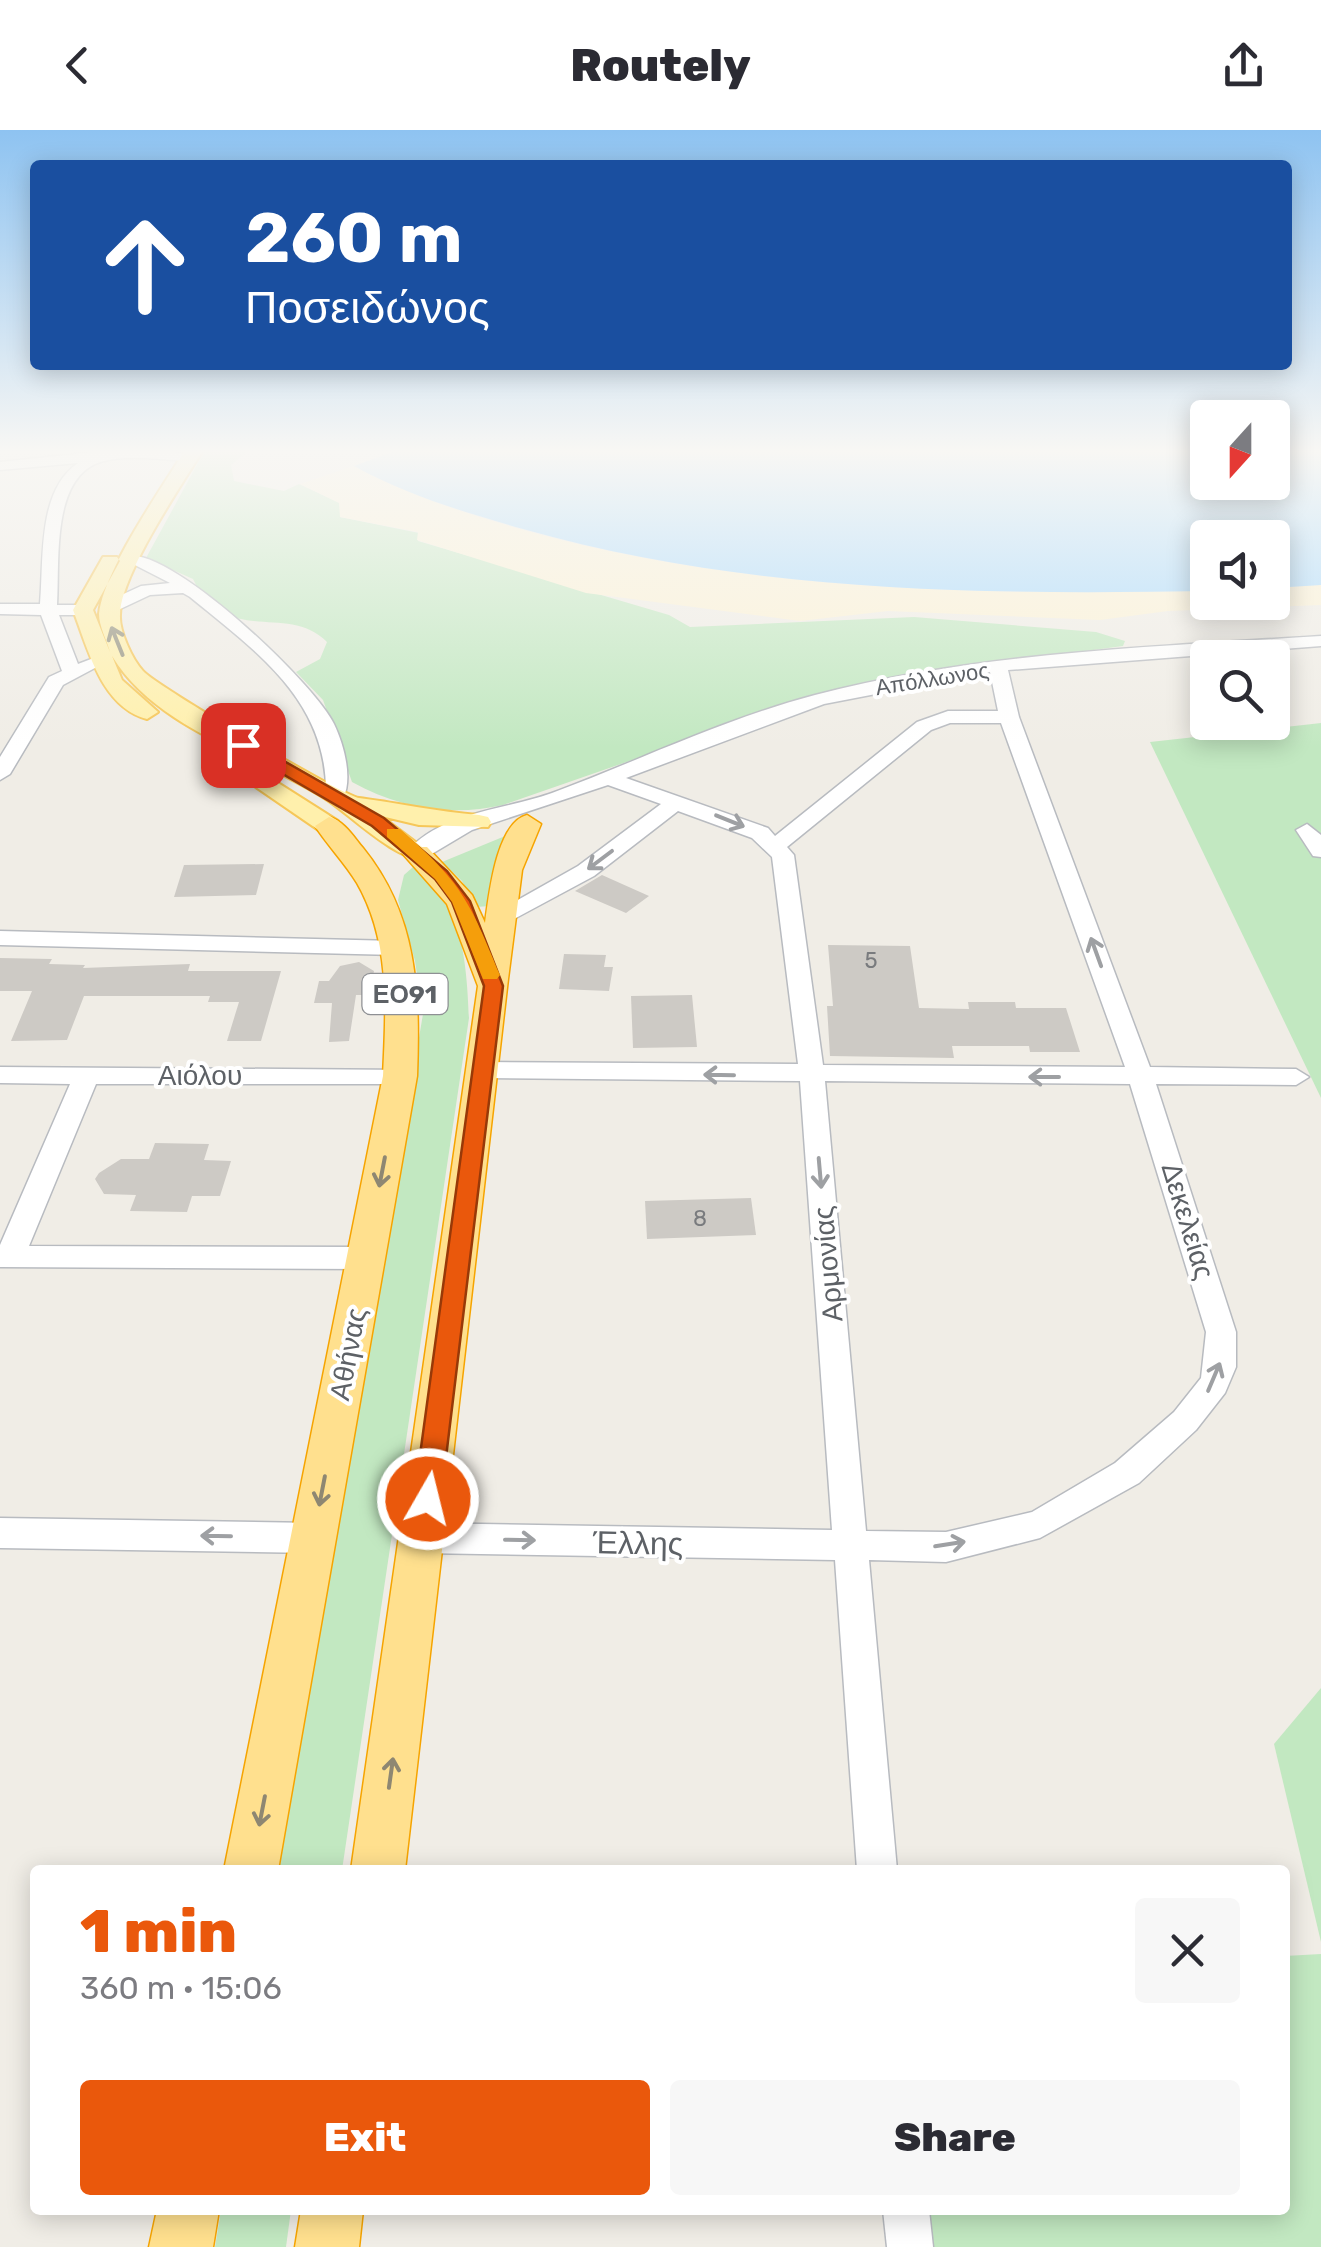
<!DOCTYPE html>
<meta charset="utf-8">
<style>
:root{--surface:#fff;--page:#f7f7f7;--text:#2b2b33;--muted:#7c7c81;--accent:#ea580c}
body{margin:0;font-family:Rubik,sans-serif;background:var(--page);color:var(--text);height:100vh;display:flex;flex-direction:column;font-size:38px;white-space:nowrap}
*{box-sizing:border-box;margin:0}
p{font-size:32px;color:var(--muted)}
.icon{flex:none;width:55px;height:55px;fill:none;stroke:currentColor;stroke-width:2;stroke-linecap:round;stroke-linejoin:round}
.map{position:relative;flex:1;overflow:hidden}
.details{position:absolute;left:30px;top:1735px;width:1260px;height:350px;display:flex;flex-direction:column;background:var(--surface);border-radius:10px;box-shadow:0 5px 25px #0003}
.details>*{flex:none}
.banner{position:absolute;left:30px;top:30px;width:1262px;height:210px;border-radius:10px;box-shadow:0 5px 25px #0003;background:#1a4fa0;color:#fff;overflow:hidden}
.needle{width:65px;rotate:201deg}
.tools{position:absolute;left:1190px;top:270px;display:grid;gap:20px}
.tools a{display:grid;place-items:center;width:100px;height:100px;border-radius:10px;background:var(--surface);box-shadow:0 5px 25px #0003;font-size:50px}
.pin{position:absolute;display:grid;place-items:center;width:85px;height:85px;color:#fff;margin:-42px;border-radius:20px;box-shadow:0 5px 15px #0006}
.me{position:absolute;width:110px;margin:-55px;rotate:8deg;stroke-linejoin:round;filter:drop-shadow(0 0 8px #0008)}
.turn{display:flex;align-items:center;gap:35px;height:210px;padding:0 50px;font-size:45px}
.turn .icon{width:130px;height:130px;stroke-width:2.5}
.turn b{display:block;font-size:70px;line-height:85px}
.round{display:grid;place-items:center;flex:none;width:105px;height:105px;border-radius:10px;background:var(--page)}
.head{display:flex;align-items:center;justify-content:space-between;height:170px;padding:0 50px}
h1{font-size:60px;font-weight:800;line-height:75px;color:var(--accent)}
.primary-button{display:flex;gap:20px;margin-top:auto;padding:20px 50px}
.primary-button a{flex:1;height:115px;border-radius:10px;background:var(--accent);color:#fff;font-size:40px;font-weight:800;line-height:115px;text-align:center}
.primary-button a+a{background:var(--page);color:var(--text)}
header{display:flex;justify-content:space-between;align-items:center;height:130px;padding:0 50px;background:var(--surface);font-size:45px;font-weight:800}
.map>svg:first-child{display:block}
</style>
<header><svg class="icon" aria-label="back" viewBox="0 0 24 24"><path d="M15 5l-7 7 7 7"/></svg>Routely<svg class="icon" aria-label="share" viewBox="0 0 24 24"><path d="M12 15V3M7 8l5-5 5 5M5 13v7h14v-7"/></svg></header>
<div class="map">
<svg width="1321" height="2117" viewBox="0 0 1321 2117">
<rect width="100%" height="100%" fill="#f0ede6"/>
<!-- green -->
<g fill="#c2e8c1">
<path d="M204,322H246L231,335L234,351L284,361L299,354L340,373V387L419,403L418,411L669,485L690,497L914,487L1096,502L1125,511L1123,516L909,545L799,572L503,675C450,687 399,678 352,652L323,570L296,542L320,529L327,512C288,472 226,518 193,449L146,428Z"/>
<path d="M1321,593V968L1150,612Z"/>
<path d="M515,702L490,776L476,777L462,751L442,732Z"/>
<path d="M413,737C463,762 467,839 469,888L342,1740H279L423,884L415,831L398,770L404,745Z"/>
<path d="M1321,1558V1812L1274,1614Z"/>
<path d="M1321,1824V2117H933L929,2080H1285V1826Z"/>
<path d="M221,2080H291L286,2117H215Z"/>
</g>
<!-- sand -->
<path fill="#fcf2d5" d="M354,336C409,366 464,383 523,400C745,462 979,465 1207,461L1208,472H1272L1273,458L1321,455V475L1168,481L1100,490L888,481L800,491L586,463L417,410L418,402L340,387L339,373L300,354Z"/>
<!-- water -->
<path fill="#a7daff" d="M392,322H1207L1208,352H1272L1273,322H1321V455L1273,458L1272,408H1208L1207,461C978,465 745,462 523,399C464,382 409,366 354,336Z"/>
<!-- building -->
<g fill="#cdcac5">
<path d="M264,734L256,765L174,767L184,735Z"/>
<path d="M602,745L649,766L626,783L575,761Z"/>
<path d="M828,815L910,816L919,878L969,879L968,872H1015L1016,878H1066L1080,922H1030L1029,916H952L954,928L830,926L827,876H833Z"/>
<path d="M564,824L606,825L604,837H613L609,861L559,859Z"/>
<path d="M0,828L52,829L49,834L85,835L83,838L190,834L188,841H281L261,911H227L239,872H208L210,866H84L67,910L11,911L32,861H0Z"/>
<path d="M359,832L374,841L369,865H356L349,911L329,912L332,873H314L319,851H329L340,836Z"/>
<path d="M692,865L697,917L633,918L631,866Z"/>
<path d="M155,1013L209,1014L204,1030L231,1031L220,1066H192L187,1082L130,1081L136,1065L104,1064L95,1049L99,1043L121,1029H149Z"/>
<path d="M751,1068L756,1105L647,1109L645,1071Z"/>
</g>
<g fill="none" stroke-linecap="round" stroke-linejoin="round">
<defs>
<g id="minor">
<path d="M95,322H173L196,327L189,331C162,330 131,324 104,331C50,344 60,432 57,475H83L92,480L83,485H59L78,534L99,526L108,531L63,555L10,644L0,650V627L49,547L62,541L41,485L0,484V474H40C44,429 37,361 78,333L0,340V332Z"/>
<path d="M129,426C174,420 314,553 334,594C344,615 353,648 343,669H329L326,665C328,571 257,522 190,467L183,463L150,465L116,481H104V473L141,456L170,453L129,432Z"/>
<path d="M1321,506V516L1008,540L1019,587L1150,937L1296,939L1309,947L1296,955L1156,954L1236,1202V1237L1225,1263L1196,1300L1139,1353L1040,1408L946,1432L869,1430L897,1740H857L835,1430L422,1423L410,1418L405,1408L410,1398L422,1393L832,1400L800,951L485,948L472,940L485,932L798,934L772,727L752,708L678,681L594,746L499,797L491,795V785L578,736L661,674L608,655L472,700L425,728H409L406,723C439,682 505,680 552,663C638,631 724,589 815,565C980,522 1151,517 1321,506ZM990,542L998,581H948L917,592L775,706L768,698L626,648L824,574ZM950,593H1001L1125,937L823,935L794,725L787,717L931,600ZM825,951L1130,954L1206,1202L1201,1248L1174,1282L1115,1333L1032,1382L946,1402L866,1401Z"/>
<path d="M1307,694L1321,705V727L1313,726L1296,700Z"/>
<path d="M0,801L396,811L408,818L396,825L0,815Z"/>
<path d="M0,937L409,940L413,946L409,952L400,954H96L29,1116L366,1117L376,1120L380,1128L376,1136L366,1139L0,1137V1115L70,954L0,953Z"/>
<path d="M0,1388L314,1393L326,1398L331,1408L326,1418L314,1423L0,1418Z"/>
<path d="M883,2080H929L933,2117H887Z"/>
</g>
<g id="major">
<path d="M184,322H202C180,357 120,446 120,485C119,501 132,529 143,541C156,556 343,666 359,668C398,673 438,682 479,685L488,687L491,692L488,697L419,695L381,686L430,723L426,728C401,735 351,686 329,671C259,625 157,600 112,526L122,550L158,582L147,589C101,577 88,518 73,480L103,427H117L120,431L93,480L110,522C107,511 99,496 99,484C103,442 161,359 184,322Z"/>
<path d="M242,630L338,691L341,696L338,701H320L234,642V632Z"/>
</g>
<g id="highway">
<path d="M527,685L541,694L522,740L508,849L405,1740H351L478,856L447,774L402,723L407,717H427L472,765L485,793C489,766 496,693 527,685Z"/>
<path d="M329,687C344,691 353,706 363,718C418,786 420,862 417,946L278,1740H224L383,946C386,881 391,812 357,753C345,733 328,716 315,696Z"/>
<path d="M157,2080H219L213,2117H149Z"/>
<path d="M301,2080H363L359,2117H295Z"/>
</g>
</defs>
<!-- minor casing -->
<use href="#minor" stroke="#b8bbc0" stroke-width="3"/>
<!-- major casing -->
<use href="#major" stroke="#f6c759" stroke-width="4"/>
<!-- highway casing -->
<use href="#highway" stroke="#f6a400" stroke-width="3"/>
<!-- minor -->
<use href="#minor" fill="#fff" fill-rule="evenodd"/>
<!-- major -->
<use href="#major" fill="#fff0ac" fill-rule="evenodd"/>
<!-- highway -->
<use href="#highway" fill="#ffe08e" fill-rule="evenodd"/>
</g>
<!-- one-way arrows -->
<defs><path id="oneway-shaft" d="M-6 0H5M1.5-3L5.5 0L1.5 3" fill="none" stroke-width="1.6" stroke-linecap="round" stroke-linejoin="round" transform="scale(2.5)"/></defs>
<use stroke="#96937e" href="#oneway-shaft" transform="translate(117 511) rotate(-112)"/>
<g stroke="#9ea0a3">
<use href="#oneway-shaft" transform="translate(730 691) rotate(22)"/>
<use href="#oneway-shaft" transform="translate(600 730) rotate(143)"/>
<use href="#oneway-shaft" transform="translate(1096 822) rotate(-110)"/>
<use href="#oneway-shaft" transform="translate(719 945) rotate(-179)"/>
<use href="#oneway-shaft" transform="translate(1044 947) rotate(-180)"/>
<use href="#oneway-shaft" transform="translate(820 1043) rotate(85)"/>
<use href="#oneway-shaft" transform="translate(1214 1247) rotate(-67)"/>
<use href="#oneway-shaft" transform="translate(216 1406) rotate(-179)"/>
<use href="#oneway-shaft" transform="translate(520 1410) rotate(1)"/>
<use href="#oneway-shaft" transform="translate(950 1414) rotate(-9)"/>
</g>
<g stroke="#8e8772">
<use href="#oneway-shaft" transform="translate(382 1042) rotate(101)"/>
<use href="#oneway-shaft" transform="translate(322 1361) rotate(101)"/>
<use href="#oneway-shaft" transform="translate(391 1643) rotate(-82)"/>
<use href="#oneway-shaft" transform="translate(262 1681) rotate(101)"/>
</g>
<!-- sky -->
<linearGradient id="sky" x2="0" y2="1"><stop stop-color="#8ec3f1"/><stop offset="0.52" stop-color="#f8f7f4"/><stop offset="1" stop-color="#f8f7f4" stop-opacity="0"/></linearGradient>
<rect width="1321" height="618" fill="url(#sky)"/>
<!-- route -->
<path fill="#ea580c" stroke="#983908" stroke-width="2.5" d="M238,611H249L384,688L447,741L470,771L503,856L441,1369L437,1377H418L414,1369L484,856L452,772L435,749L372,696L238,618Z"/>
<!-- slow -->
<path fill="#f59e0b" d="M387,699H400C462,753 469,770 500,845L497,849H483L452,772L435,749L387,707Z"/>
<g text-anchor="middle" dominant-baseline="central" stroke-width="8" stroke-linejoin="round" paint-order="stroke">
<!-- far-street labels -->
<g font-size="22" fill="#5d6166" stroke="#fff">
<text transform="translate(932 549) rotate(-9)">Απόλλωνος</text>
</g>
<!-- number labels -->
<g font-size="22" fill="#797b7e">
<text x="871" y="830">5</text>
<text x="700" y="1088">8</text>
</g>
<!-- shield labels -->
<rect fill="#fff" stroke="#8e9094" stroke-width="2.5" x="362.5" y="844" width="85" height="40" rx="8"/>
<g font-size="25" font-weight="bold" fill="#5d6166">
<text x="405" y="864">ΕΟ91</text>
</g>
<!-- street labels -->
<g font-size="28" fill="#5d6166" stroke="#fff">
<text x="200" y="945">Αιόλου</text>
<text transform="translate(1188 1091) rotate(73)">Δεκελείας</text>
<text transform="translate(828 1134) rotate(-95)">Αρμονίας</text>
<text transform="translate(348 1224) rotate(-79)">Αθήνας</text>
</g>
<!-- near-street labels -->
<g font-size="32" fill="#5d6166" stroke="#fff">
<text transform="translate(638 1413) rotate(1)">Έλλης</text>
</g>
</g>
</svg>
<div class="tools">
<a><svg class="needle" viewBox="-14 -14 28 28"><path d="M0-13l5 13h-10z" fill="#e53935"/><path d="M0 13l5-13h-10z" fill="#7c7c81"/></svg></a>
<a><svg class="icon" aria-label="sound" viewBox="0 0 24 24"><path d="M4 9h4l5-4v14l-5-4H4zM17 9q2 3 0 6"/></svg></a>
<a><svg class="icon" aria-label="search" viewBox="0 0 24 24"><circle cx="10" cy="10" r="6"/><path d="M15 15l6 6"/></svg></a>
</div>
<div class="pin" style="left:243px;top:615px;background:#d93025"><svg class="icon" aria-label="arrive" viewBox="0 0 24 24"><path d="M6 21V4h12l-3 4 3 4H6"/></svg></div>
<svg class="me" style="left:428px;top:1369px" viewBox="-20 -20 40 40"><circle r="17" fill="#ea580c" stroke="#fff" stroke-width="3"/><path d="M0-11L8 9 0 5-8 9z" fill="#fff"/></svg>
<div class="banner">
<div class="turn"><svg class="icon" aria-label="ahead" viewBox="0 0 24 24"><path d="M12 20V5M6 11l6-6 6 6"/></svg><div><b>260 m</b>Ποσειδώνος</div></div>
</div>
<section class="details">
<div class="head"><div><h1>1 min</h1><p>360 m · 15:06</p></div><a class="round"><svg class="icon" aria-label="close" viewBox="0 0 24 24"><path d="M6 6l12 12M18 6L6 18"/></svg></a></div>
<div class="primary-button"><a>Exit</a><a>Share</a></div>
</section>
</div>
